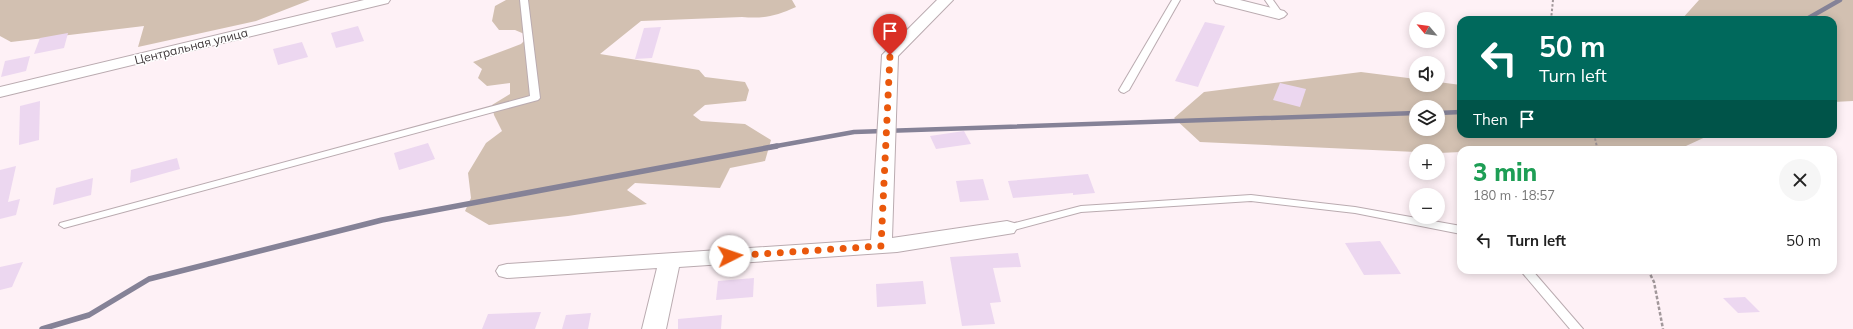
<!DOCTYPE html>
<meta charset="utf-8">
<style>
:root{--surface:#fff;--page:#f6f6f6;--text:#222;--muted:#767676}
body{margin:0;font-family:Mulish,sans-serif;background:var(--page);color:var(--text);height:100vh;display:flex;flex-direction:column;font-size:15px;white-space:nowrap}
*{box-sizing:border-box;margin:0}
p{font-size:13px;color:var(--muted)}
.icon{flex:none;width:22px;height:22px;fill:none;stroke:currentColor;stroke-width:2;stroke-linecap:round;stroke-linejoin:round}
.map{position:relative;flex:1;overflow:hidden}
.details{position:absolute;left:1457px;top:146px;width:380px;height:128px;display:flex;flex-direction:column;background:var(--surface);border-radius:12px;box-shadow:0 2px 10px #0003}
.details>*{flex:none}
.banner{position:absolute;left:1457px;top:16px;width:380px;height:122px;border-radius:12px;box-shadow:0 2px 10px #0003;background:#00695c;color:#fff;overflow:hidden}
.needle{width:26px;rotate:299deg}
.controls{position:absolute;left:1409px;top:12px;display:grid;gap:8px}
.controls a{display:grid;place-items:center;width:36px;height:36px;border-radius:50%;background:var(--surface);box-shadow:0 2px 10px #0003;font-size:20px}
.pin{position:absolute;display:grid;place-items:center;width:34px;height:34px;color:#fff;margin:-41px -17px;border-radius:50% 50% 50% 0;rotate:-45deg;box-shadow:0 0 4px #0007}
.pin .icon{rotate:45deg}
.me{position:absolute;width:44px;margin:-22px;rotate:86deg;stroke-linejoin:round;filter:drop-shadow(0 0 3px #0008)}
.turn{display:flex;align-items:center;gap:14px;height:84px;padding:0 16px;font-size:18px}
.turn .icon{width:52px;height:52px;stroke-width:2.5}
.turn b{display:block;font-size:28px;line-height:34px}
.then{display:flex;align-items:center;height:38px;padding:0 16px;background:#0003;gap:8px;font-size:15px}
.round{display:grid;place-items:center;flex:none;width:42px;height:42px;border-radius:21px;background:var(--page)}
.head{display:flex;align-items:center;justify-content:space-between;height:68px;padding:0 16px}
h1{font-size:24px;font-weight:800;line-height:30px;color:#1e9e55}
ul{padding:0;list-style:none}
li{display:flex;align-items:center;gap:12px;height:52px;padding:0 16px}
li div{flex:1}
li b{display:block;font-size:15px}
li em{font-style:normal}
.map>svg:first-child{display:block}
</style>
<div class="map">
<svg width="1853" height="329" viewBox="0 0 1853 329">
<rect width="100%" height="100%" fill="#fef1f6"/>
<!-- green -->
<g fill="#d2c0b1" fill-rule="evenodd">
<path d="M0,0H310L256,21L138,47L144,26L11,42L0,36Z"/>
<path d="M506,0H792L796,7C776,16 764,19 742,17L641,21L600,54L699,70L705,77L745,82L749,90L746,101L705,105L693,115L701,121L745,124L771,140L765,161L730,168L720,188L635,183L627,190L647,204L568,216L489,225L465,211L471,198L468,173L486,143L502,131L494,115L492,105L510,94V83L487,86L478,78L482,69L473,62L521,44L529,36L515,30H499L492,21L495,6Z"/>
<path d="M1699,0H1853V101L1833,102V20H1681Z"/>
<path d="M1361,72L1416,79V85H1438V82L1461,85V134H1712L1686,146L1541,150H1461V152L1439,153L1438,151L1416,152L1200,142L1174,118L1204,92ZM1416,107H1438V129H1416Z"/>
</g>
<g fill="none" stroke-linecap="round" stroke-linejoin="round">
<!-- stream-far1 -->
<g stroke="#858297" stroke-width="4.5">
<path d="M1805,20L1840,0"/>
<path d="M1438,113L1461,112"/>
<path d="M771,147L854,132L1416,113"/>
</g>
<!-- stream -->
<path stroke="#858297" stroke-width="5.5" d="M42,329L89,315L149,279L382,220L777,146"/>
</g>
<!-- building -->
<g fill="#ecd7f0">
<path d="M1205,22L1225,26L1200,82L1198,87L1175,81Z"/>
<path d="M358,26L364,41L336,48L331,33Z"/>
<path d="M661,27L652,58L635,59L644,28Z"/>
<path d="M68,33L64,48L34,54L40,38Z"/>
<path d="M302,42L308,57L278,65L273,49Z"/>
<path d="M30,56L26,71L1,77L5,61Z"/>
<path d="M1280,83L1306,89L1300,107L1273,100Z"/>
<path d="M40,101L39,140L19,145L20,106Z"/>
<path d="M964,131L971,144L936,149L930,136Z"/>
<path d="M428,143L435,159L399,170L394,153Z"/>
<path d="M177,158L180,169L130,183L131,170Z"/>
<path d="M16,166L8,202L20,199L16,215L0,219V170Z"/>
<path d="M1088,174L1095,193L1073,195V193L1013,198L1008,181Z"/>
<path d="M93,178L91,195L53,205L56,188Z"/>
<path d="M983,179L989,200L960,202L956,181Z"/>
<path d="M1380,241L1401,274L1364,275L1345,243Z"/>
<path d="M1018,253L1021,267L993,268L1001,302L990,303L995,324L962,326L950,257Z"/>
<path d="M23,262L12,287L0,290V267Z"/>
<path d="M754,278L753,297L716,300L718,281Z"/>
<path d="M923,281L926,304L877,307L876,284Z"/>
<path d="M1745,297L1760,312L1738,313L1723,298Z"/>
<path d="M541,312L535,329H482L488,314Z"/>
<path d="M591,313L588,329H562L566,315Z"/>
<path d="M722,315L721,329H678V319Z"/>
</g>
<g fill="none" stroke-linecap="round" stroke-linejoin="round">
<defs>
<g id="service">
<path d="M520,0H528L540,98L538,100L64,228L59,225L60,223L530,96Z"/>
<path d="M1172,0H1180L1129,90L1124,93L1121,92L1119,90Z"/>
<path d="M1265,0H1273L1283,14L1282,16H1276Z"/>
<path d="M1251,195L1355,207L1461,226V234L1355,213L1251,201L1081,212L1007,232L1002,228L1003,226L1081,206Z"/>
<path d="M1520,270H1532L1583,329H1570Z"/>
</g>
<g id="minor">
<path d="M364,0H390L388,3L0,97V87Z"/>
<path d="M937,0H953L898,56L892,238L1007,221L1014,223L1017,228L1014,233L897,252L679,267L666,329H642L657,268L507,278L499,276L496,271L499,266L507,264L871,240L882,55Z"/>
<path d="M1214,0H1240L1284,11L1287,14L1284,17L1279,19L1216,3Z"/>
</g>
</defs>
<!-- service casing -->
<use href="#service" stroke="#baabb0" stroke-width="2"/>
<!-- minor casing -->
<use href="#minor" stroke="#baabb0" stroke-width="2"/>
<!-- path-far1 -->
<g stroke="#a2989b" stroke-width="2" stroke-dasharray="2.5 2" stroke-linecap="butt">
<path d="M1551,20L1553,0"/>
<path d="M1594,134L1597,147"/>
</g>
<!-- path -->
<g stroke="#a2989b" stroke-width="2.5" stroke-dasharray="3.5 2" stroke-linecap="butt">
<path d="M1597,146L1598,150"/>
<path d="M1648,270L1654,282L1663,329"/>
</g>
<!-- service -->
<use href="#service" fill="#fff" fill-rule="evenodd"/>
<!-- minor -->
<use href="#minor" fill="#fff" fill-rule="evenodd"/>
</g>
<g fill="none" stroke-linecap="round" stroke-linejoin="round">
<!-- route -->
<path stroke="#ea580c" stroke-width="7" stroke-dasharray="0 12.6" d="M730,256L881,246L890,55"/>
</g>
<g text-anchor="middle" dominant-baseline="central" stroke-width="3" stroke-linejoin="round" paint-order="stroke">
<!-- street labels -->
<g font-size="12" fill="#3d3638" stroke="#fff">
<text transform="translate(191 46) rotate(-14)">Центральная улица</text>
</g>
</g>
</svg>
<div class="controls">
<a><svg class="needle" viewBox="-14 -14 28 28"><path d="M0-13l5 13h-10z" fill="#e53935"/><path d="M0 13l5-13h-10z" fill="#767676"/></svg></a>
<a><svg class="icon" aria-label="sound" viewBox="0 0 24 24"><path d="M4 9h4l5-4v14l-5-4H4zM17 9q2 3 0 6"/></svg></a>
<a><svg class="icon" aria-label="layers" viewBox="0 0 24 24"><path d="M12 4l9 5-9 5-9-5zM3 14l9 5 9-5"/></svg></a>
<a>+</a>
<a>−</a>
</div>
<div class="pin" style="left:890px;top:55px;background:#d93025"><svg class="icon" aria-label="arrive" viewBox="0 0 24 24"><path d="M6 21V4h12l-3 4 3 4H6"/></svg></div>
<svg class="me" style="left:730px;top:256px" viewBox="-20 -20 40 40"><circle r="19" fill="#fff"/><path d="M0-13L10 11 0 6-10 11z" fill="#ea580c"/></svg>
<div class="banner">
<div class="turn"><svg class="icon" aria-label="left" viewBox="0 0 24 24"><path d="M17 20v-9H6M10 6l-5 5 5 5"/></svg><div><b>50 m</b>Turn left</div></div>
<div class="then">Then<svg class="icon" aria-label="arrive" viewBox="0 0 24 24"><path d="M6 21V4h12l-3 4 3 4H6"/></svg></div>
</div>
<section class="details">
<div class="head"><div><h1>3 min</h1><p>180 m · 18:57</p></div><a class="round"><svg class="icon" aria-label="close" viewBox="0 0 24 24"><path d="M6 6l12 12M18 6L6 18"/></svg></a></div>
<ul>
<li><svg class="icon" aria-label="left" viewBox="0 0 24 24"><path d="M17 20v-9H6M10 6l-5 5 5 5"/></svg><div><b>Turn left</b></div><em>50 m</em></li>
</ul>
</section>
</div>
